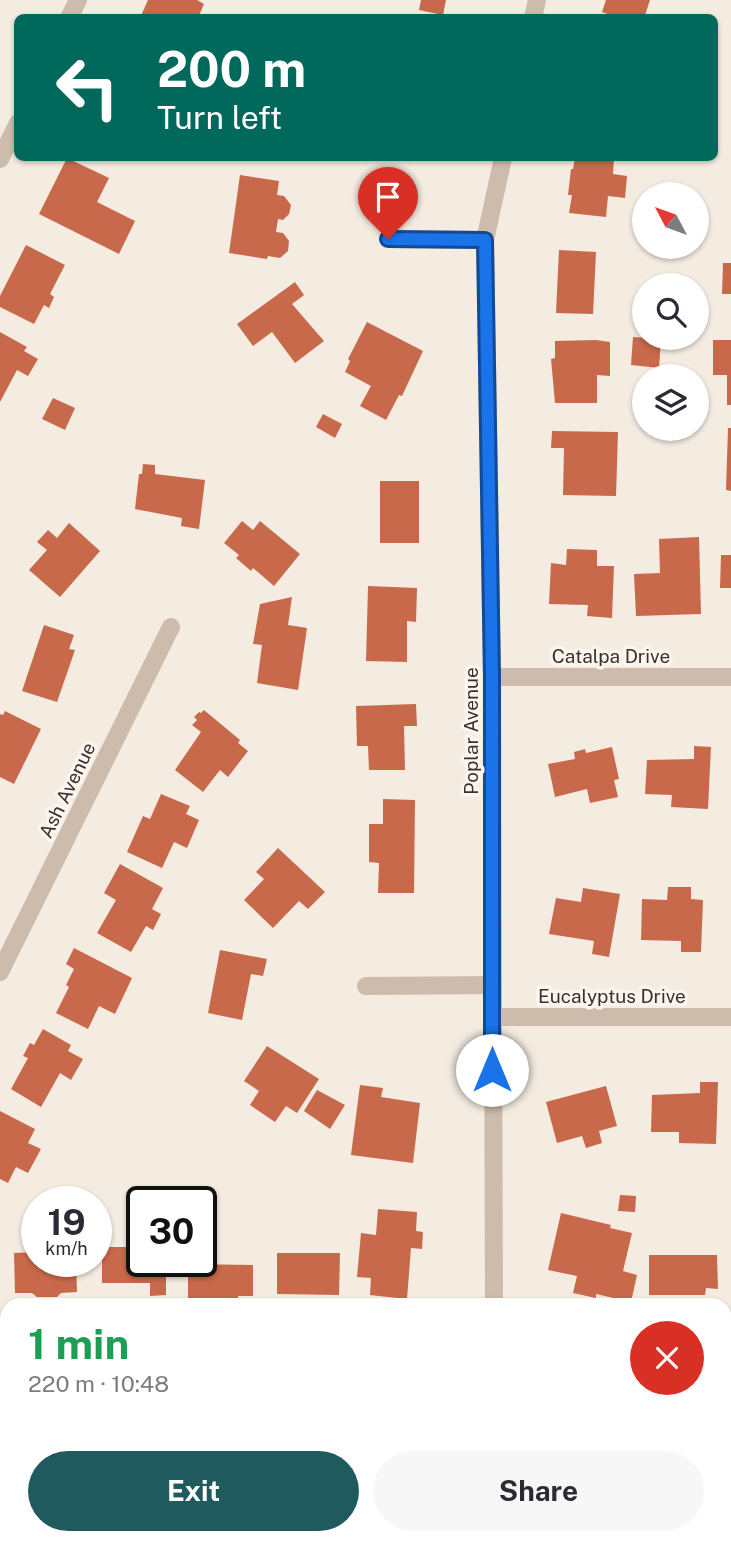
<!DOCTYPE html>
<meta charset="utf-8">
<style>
:root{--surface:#fff;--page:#f7f7f7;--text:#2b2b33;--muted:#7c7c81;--accent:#1f5a5e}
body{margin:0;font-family:"Public Sans",sans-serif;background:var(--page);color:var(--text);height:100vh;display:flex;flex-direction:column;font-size:26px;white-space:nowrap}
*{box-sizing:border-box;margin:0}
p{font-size:23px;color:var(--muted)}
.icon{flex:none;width:38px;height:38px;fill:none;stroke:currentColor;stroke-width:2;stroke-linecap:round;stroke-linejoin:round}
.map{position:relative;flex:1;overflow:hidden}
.side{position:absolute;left:0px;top:1298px;width:732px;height:247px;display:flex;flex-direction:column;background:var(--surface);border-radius:21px 21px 0 0;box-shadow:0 2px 5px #0004}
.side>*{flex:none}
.top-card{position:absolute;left:14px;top:14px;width:704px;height:147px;border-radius:10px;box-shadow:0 2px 5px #0004;background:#00695c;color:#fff;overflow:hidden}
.needle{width:46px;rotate:311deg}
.buttons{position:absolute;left:632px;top:182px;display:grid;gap:14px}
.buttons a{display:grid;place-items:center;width:77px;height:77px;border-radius:50%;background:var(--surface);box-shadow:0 2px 5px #0004;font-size:35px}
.speed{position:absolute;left:21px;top:1186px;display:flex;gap:14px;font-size:35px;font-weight:700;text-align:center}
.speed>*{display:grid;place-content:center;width:91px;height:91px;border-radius:50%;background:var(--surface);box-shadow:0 2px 5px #0004;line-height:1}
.speed small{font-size:18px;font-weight:400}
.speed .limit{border:4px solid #111;border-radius:10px;background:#fff;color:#111}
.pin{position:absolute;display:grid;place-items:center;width:60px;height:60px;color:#fff;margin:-72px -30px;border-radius:50% 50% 50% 0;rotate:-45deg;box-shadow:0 0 7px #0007}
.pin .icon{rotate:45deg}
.me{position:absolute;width:77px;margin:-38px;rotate:0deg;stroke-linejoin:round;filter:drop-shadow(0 0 5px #0008)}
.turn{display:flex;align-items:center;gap:24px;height:147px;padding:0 28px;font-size:32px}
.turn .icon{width:91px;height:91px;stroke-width:2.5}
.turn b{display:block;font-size:49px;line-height:60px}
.round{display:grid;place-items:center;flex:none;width:74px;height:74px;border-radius:37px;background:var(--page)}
.summary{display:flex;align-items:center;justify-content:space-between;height:119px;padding:0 28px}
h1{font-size:42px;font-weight:700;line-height:52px;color:#1e9e55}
.cta{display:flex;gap:14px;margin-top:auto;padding:14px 28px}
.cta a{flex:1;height:80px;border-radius:42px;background:var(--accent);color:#fff;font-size:28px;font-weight:700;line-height:80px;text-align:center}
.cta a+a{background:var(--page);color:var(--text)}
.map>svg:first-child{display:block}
</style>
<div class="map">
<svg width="731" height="1544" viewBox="0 0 731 1544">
<rect width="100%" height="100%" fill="#f4ebe1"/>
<!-- building -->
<g fill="#c8694b">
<path d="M148,0H197L204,4L198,18H140Z"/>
<path d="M421,0H446L443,15L419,10Z"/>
<path d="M606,0H650L644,18H619L602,12Z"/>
<path d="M67,158L109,178L97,202L135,221L119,254L39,214Z"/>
<path d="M575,158H614L613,174L627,176L625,198L608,196L606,217L569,213L572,195H568L571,169H573Z"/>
<path d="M240,175L279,181L277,195L284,196L291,205L289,214L283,220L278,219L276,232L283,233L289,241L288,251L280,258L268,256L267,259L229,253Z"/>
<path d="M26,245L65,265L50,294L54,297L49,308L44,305L34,324L0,307V296Z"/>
<path d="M559,250L596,252L593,314L556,313Z"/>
<path d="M723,263H731V294H722Z"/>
<path d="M295,282L304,295L292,304L324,341L295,363L272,332L253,346L237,324Z"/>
<path d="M367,322L423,351L402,396L399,395L386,420L360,406L371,386L345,372L350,361L348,359Z"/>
<path d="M0,332L27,347L24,351L38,359L28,376L17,370L0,402Z"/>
<path d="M633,337L661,339L659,368L631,365Z"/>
<path d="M596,340L610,342V376L597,375V403H555L551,359L555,358V341Z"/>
<path d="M713,340H731V405H727V375H713Z"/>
<path d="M53,398L75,408L65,430L42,419Z"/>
<path d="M323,414L342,424L335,438L316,427Z"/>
<path d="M728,428H731V491L726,490Z"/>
<path d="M552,431L618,432L616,496L563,495L564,448H551Z"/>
<path d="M143,464L155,465V474L205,480L199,529L181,526L182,518L135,509L139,474H142Z"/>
<rect x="380" y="481" width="39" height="62"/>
<path d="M242,521L253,530L260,521L300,554L274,586L253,568L251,571L236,558L239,555L224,543Z"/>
<path d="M69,523L100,551L60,597L29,570L47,550L37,542L48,530L57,538Z"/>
<path d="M699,537L701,614L636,616L634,574L660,573L659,539Z"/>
<path d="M567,549L597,550V566H614L612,618L587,616L588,605L549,604L551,563L566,565Z"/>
<path d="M721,555H731V588H720Z"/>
<path d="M368,586L417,588L416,622L407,621V662L366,661Z"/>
<path d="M292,597L288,625L307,628L298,690L257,683L262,645L253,644L260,604Z"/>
<path d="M44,625L74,635L69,649L75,650L57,702L22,691Z"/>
<path d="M416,704L417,726H404L405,770H369L368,746H357L356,706Z"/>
<path d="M204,710L240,740L238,743L248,751L228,777L220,770L203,792L175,770L201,732L192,725L197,720L194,717L199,712L201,713Z"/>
<path d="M5,711L41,729L14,784L0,777V714L3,715Z"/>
<path d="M694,746L711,747L708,809L671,807L672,795L645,794L647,760L694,759Z"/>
<path d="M612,747L619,779L614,780L618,797L590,803L587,789L555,797L548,764L575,759L574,752L585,749L586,753Z"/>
<path d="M161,794L190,806L186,814L199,820L187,848L174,842L162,868L127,852L143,816L150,819Z"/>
<path d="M383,799L415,800L414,893H378L379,863L369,862V824H383Z"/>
<path d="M278,848L325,892L308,909L299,901L273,928L244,900L264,879L256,872Z"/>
<path d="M120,864L163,888L152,909L161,914L153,930L146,926L131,952L97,933L116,900L104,893Z"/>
<path d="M668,887H691V899L703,900L701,952H681V941L641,940L642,899L667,900Z"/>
<path d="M583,888L620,894L609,957L592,954L594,941L549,934L556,898L581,902Z"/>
<path d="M74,948L132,978L115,1014L99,1006L88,1029L56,1013L69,987L66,985L74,969L66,964Z"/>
<path d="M220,950L267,959L263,976L251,974L242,1020L208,1013Z"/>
<path d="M43,1029L71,1045L68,1051L83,1059L71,1080L60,1073L41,1107L11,1089L28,1058L23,1056L30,1043L34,1045Z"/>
<path d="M267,1046L319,1079L297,1113L286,1106L275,1122L250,1105L259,1091L244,1081Z"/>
<path d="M700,1082H718L716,1144L679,1143V1132H651L652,1095L700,1093Z"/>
<path d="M360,1085L383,1088L381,1097L420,1103L413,1163L351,1155Z"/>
<path d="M606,1086L617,1126L599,1131L602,1143L586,1148L582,1136L557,1143L546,1102Z"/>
<path d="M317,1090L345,1105L330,1129L304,1111Z"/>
<path d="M0,1111L35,1129L28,1143L41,1149L28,1173L16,1167L8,1183L0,1179Z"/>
<path d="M620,1195L636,1196L635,1212L618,1211Z"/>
<path d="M378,1209L417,1212L416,1231L423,1232L422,1249L411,1248L407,1299L370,1295L371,1278L357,1277L361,1233L376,1235Z"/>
<path d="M561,1213L611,1225L610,1228L632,1233L623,1271L637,1275L631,1302L596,1294V1298L573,1293L577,1276L548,1270Z"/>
<path d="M131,1234H142V1262H166V1295L150,1296V1283H102V1247H131Z"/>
<path d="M37,1252V1262H76L77,1292L61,1293L57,1297H37L32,1293H15L14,1253Z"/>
<path d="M277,1253H340L339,1295L277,1294Z"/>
<path d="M649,1255H717L718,1289L706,1288L705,1295H649Z"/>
<path d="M188,1264L253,1265V1296H238V1303L188,1302Z"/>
<rect x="0" y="1440" width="7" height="66"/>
</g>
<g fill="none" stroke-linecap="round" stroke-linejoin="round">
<!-- minor -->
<g stroke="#cdbbac" stroke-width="18">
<path d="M69,18L78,0"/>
<path d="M533,18L537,0"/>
<path d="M0,159L18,123"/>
<path d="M388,239L485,240"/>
<path d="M492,677H731"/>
<path d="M0,972L171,627"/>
<path d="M366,986L493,985"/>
<path d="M492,1017H731"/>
<path d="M494,1306L492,677L485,240L503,158"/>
<path d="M0,1359H7"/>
<path d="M724,1361H731"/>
<path d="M94,1544L97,1538"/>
<path d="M466,1544L469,1538"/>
</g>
</g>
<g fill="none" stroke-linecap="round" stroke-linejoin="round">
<defs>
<path id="route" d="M388,239L485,240L492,677V1070"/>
</defs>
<!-- route casing -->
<use href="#route" stroke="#114b97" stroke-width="18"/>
<!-- route -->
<use href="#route" stroke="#1a73e8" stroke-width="12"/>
</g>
<g text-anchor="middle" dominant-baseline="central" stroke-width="7" stroke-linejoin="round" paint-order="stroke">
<!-- street labels -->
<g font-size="19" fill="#3b302b" stroke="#fbf5ee">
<text x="611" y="656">Catalpa Drive</text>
<text transform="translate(471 731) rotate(-90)">Poplar Avenue</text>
<text transform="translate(67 790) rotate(-64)">Ash Avenue</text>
<text x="612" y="996">Eucalyptus Drive</text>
</g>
</g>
</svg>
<div class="buttons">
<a><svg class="needle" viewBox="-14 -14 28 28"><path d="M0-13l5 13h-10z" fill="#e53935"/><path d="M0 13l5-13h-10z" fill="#7c7c81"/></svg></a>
<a><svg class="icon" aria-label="search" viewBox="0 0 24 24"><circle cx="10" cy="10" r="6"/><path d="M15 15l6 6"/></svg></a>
<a><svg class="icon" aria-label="layers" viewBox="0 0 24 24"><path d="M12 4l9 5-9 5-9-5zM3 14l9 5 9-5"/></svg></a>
</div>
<div class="speed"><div>19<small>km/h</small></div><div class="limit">30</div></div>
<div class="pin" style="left:388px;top:239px;background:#d93025"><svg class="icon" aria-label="arrive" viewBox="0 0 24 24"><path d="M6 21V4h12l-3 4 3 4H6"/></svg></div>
<svg class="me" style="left:492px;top:1070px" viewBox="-20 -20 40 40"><circle r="19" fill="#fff"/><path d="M0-13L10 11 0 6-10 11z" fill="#1a73e8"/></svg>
<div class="top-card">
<div class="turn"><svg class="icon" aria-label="left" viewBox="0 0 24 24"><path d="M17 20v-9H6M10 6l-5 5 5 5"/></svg><div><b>200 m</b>Turn left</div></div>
</div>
<section class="side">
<div class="summary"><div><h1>1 min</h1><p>220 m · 10:48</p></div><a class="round" style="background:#d93025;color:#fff"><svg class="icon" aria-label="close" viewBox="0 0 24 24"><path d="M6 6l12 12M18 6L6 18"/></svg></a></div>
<div class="cta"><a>Exit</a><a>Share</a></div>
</section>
</div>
